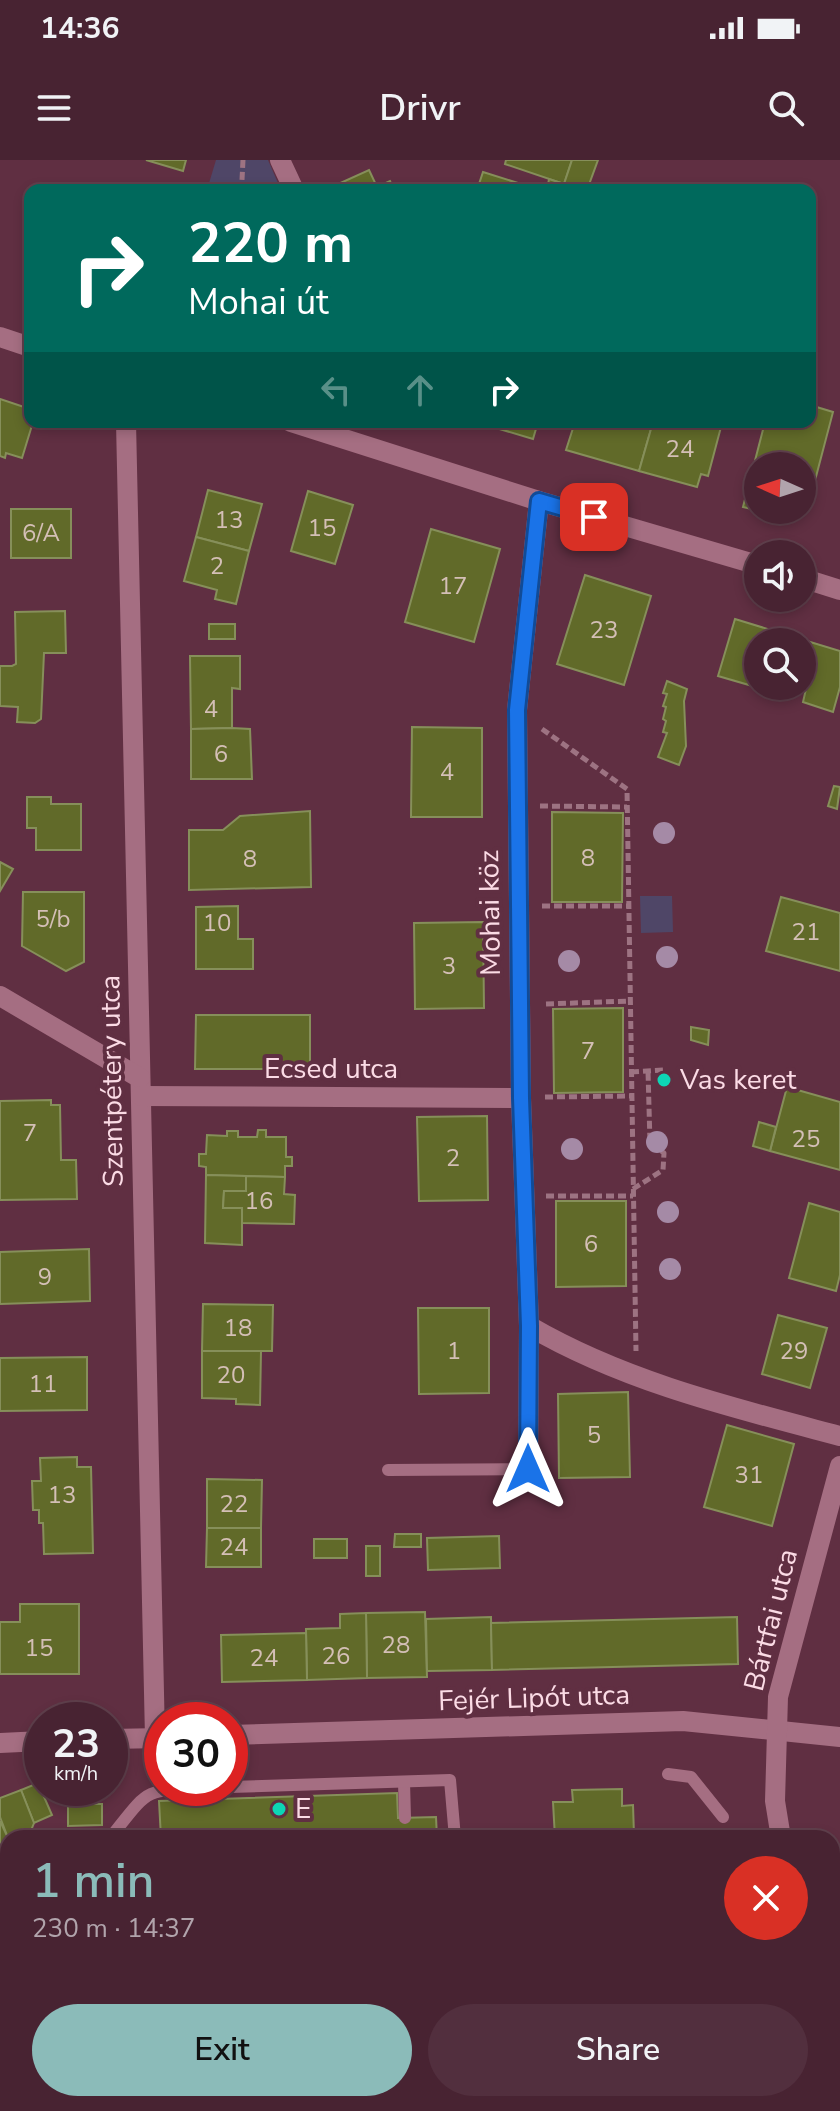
<!DOCTYPE html>
<meta charset="utf-8">
<style>
:root{--surface:#482332;--page:#522f3e;--text:#f1f3f6;--muted:#b1a4ac;--line:#60404d;--accent:#8bbbb9}
body{margin:0;font-family:"Nunito Sans",sans-serif;background:var(--page);color:var(--text);height:100vh;display:flex;flex-direction:column;font-size:30px;white-space:nowrap}
*{box-sizing:border-box;margin:0}
p{font-size:26px;color:var(--muted)}
.icon{flex:none;width:44px;height:44px;fill:none;stroke:currentColor;stroke-width:2;stroke-linecap:round;stroke-linejoin:round}
.map{position:relative;flex:1;overflow:hidden}
.sheet{position:absolute;left:0px;top:1670px;width:840px;height:282px;display:flex;flex-direction:column;background:var(--surface);border-radius:24px 24px 0 0;box-shadow:0 4px 12px #0003,0 0 0 2px var(--line)}
.sheet>*{flex:none}
.top-card{position:absolute;left:24px;top:24px;width:792px;height:244px;border-radius:16px;box-shadow:0 4px 12px #0003,0 0 0 2px var(--line);background:#00695c;color:#fff;overflow:hidden}
.needle{width:52px;rotate:273deg}
.fabs{position:absolute;left:744px;top:292px;display:grid;gap:16px}
.fabs a{display:grid;place-items:center;width:72px;height:72px;border-radius:50%;background:var(--surface);box-shadow:0 4px 12px #0003,0 0 0 2px var(--line);font-size:40px}
.speed{position:absolute;left:24px;top:1542px;display:flex;gap:16px;font-size:40px;font-weight:700;text-align:center}
.speed>*{display:grid;place-content:center;width:104px;height:104px;border-radius:50%;background:var(--surface);box-shadow:0 4px 12px #0003,0 0 0 2px var(--line);line-height:1}
.speed small{font-size:20px;font-weight:400}
.speed .limit{border:12px solid #d22;background:#fff;color:#111}
.pin{position:absolute;display:grid;place-items:center;width:68px;height:68px;color:#fff;margin:-34px;border-radius:16px;box-shadow:0 4px 12px #0006}
.me{position:absolute;width:88px;margin:-44px;rotate:0deg;stroke-linejoin:round;filter:drop-shadow(0 0 6px #0008)}
.turn{display:flex;align-items:center;gap:28px;height:168px;padding:0 32px;font-size:36px}
.turn .icon{width:104px;height:104px;stroke-width:2.5}
.turn b{display:block;font-size:56px;line-height:68px}
.lanes{display:flex;align-items:center;height:76px;padding:0 32px;background:#0003;justify-content:center;gap:40px;direction:ltr}
.lanes .off{opacity:.35}
.round{display:grid;place-items:center;flex:none;width:84px;height:84px;border-radius:42px;background:var(--page)}
.headline{display:flex;align-items:center;justify-content:space-between;height:136px;padding:0 32px}
h1{font-size:48px;font-weight:600;line-height:60px;color:var(--accent)}
.cta{display:flex;gap:16px;margin-top:auto;padding:16px 32px}
.cta a{flex:1;height:92px;border-radius:48px;background:var(--accent);color:#111;font-size:32px;font-weight:600;line-height:92px;text-align:center}
.cta a+a{background:var(--page);color:var(--text)}
.status{display:flex;justify-content:space-between;align-items:center;height:56px;padding:0 40px;background:var(--surface);direction:ltr}
.status svg{height:22px;fill:currentColor}
header{display:flex;justify-content:space-between;align-items:center;height:104px;padding:0 32px;background:var(--surface);font-size:36px;font-weight:600}
.map>svg:first-child{display:block}
</style>
<div class="status"><b>14:36</b><svg viewBox="0 0 49 12"><path d="M0 12V9h3v3zM5 12V6h3v6zM10 12V3h3v9zM15 12V0h3v12zM26 1h20v11H26zM47 4h2v5h-2z"/></svg></div>
<header><svg class="icon" aria-label="menu" viewBox="0 0 24 24"><path d="M4 6h16M4 12h16M4 18h16"/></svg>Drivr<svg class="icon" aria-label="search" viewBox="0 0 24 24"><circle cx="10" cy="10" r="6"/><path d="M15 15l6 6"/></svg></header>
<div class="map">
<svg width="840" height="1951" viewBox="0 0 840 1951">
<rect width="100%" height="100%" fill="#602f42"/>
<!-- green -->
<g fill="#4f4667">
<path d="M216,0H268L281,30H207Z"/>
<path d="M640,736H672L673,772L641,773Z"/>
</g>
<!-- building -->
<g fill="#616a29" stroke="#868f5a" stroke-width="2">
<path d="M146,0H186L183,11Z"/>
<path d="M506,0H572L564,24L505,4Z"/>
<path d="M572,0H598L587,30H547L549,19L564,24Z"/>
<path d="M369,10L377,27L390,21L394,30H325Z"/>
<path d="M483,12L540,30H477Z"/>
<path d="M0,239L30,249V262H33L22,298L6,293L5,298L0,296Z"/>
<path d="M810,245L833,252L807,351L802,350V306H758V350H765L764,352L743,347L765,262H810Z"/>
<path d="M476,262H538L533,279Z"/>
<path d="M575,262H653L639,311L566,290Z"/>
<path d="M653,262H704L721,267L708,316L701,314L697,327L639,311Z"/>
<path d="M208,330L262,344L249,391L196,377Z"/>
<path d="M308,331L353,345L335,404L291,391Z"/>
<rect x="11" y="349" width="60" height="49"/>
<path d="M431,369L500,389L474,482L405,462Z"/>
<path d="M196,377L249,391L236,444L215,439L217,430L184,421Z"/>
<path d="M585,415L651,436L624,525L557,504Z"/>
<path d="M65,451L66,493H44L41,559L35,563L17,562L18,547L0,546V506H12L16,504L15,452Z"/>
<path d="M735,459L797,478L795,482H758V526H782L780,534L718,516Z"/>
<rect x="209" y="464" width="26" height="15"/>
<path d="M797,478L840,491V527L833,552L803,542L806,529L797,526H802V482H795Z"/>
<path d="M190,496H240V529L232,528V568L191,569Z"/>
<path d="M667,521L687,529L684,541L686,586L679,605L658,597L667,573L663,572L666,561L663,559L666,547L663,546L667,534L663,533Z"/>
<path d="M412,567L482,568V657H411Z"/>
<path d="M232,568L250,569L252,619H191V569Z"/>
<path d="M834,626L840,627L837,649L828,646Z"/>
<path d="M27,637H51V644H81V690H36V668H27Z"/>
<path d="M310,651L311,727L189,730V670H223L240,656Z"/>
<path d="M552,652L623,653L622,742H552Z"/>
<path d="M0,702L13,709L0,731Z"/>
<path d="M23,732H84V802L66,811L22,786Z"/>
<path d="M781,737L840,753V811L766,791Z"/>
<path d="M238,746V779H253V809H196V747Z"/>
<path d="M483,762L484,848L415,849L414,763Z"/>
<path d="M623,848V932L554,933L553,849Z"/>
<path d="M196,855H310V909H195Z"/>
<path d="M691,867L709,870L708,885L691,880Z"/>
<path d="M787,927L840,942V1010L770,991Z"/>
<path d="M51,940V945H60L61,1000H76L77,1039L0,1040V941Z"/>
<path d="M487,956L488,1040L419,1041L417,957Z"/>
<path d="M759,962L776,967L770,991L753,986Z"/>
<path d="M258,970H266V977H286V997H292V1006H285V1017L206,1015V1007L199,1006V994H206L207,975L227,976V971H238V977H257Z"/>
<path d="M206,1015L246,1016V1031H224L223,1048H242V1085L205,1083Z"/>
<path d="M246,1016L285,1017L284,1034L295,1035L294,1064L242,1063V1048H223L224,1031H246Z"/>
<path d="M556,1041H626V1126L556,1127Z"/>
<path d="M809,1043L840,1052V1115L836,1131L789,1118Z"/>
<path d="M89,1089L90,1141L0,1144V1092Z"/>
<path d="M203,1144L273,1145L272,1191H202Z"/>
<path d="M418,1148H489V1233L419,1234Z"/>
<path d="M778,1155L827,1168L810,1228L762,1214Z"/>
<path d="M202,1191H261L260,1245L236,1244V1239L202,1238Z"/>
<path d="M87,1197V1250L0,1251V1198Z"/>
<path d="M628,1232L630,1317L559,1318L558,1234Z"/>
<path d="M727,1265L794,1284L772,1366L704,1347Z"/>
<path d="M77,1297V1307H91L93,1393L44,1394L43,1363H39V1350H33L32,1321H41L40,1298Z"/>
<path d="M207,1319L262,1320L261,1368H207Z"/>
<path d="M207,1368H261V1407H206Z"/>
<path d="M395,1374H421V1387H394Z"/>
<path d="M499,1376L500,1408L428,1410L427,1378Z"/>
<rect x="314" y="1379" width="33" height="19"/>
<rect x="366" y="1386" width="14" height="30"/>
<path d="M20,1444H79V1514H0V1462H20Z"/>
<path d="M425,1452L427,1517L367,1518L366,1453Z"/>
<path d="M366,1453L367,1518L307,1520L306,1469L340,1468V1454Z"/>
<path d="M491,1457L492,1510L427,1511L426,1459Z"/>
<path d="M737,1457L738,1504L492,1510L491,1463Z"/>
<path d="M306,1473L307,1520L222,1522L221,1475Z"/>
<path d="M38,1623L52,1655L34,1663L21,1630Z"/>
<path d="M622,1629V1646L633,1645L634,1675L555,1678L553,1642H573L572,1630Z"/>
<path d="M21,1630L34,1663L30,1673L8,1678L0,1657V1638Z"/>
<path d="M397,1633L398,1658L436,1657L437,1678H161L159,1641Z"/>
<path d="M68,1644H102V1665L68,1666Z"/>
<path d="M0,1661L8,1678V1712L0,1716Z"/>
<path d="M8,1933V1944H54L55,1951H0V1935Z"/>
<path d="M97,1944H200L197,1951H94Z"/>
<path d="M655,1944H699L700,1951H656Z"/>
</g>
<g fill="none" stroke-linecap="round" stroke-linejoin="round">
<!-- path -->
<g stroke="#9d7382" stroke-width="5" stroke-dasharray="8 4" stroke-linecap="butt">
<path d="M243,0L242,20L247,30"/>
<path d="M542,569L627,629L636,1191"/>
<path d="M540,646L627,647"/>
<path d="M542,746H629"/>
<path d="M546,844L630,841"/>
<path d="M631,912L663,910"/>
<path d="M545,937L632,936"/>
<path d="M633,1029L663,1010L664,993L650,983L648,911"/>
<path d="M546,1036H633"/>
<path d="M66,1951L70,1944"/>
</g>
<!-- service -->
<g stroke="#a56e82" stroke-width="12">
<path d="M388,1310L528,1309"/>
<path d="M668,1614L691,1617L723,1657"/>
<path d="M404,1622L405,1658"/>
<path d="M230,1627L450,1620L455,1678"/>
<path d="M25,1674L27,1678"/>
<path d="M110,1678C150,1628 142,1630 207,1628"/>
<path d="M0,1735L8,1731"/>
<path d="M0,1840L8,1828"/>
<path d="M484,1944L485,1951"/>
<path d="M509,1951L598,1944"/>
</g>
<!-- minor -->
<g stroke="#a56e82" stroke-width="20">
<path d="M280,0L294,30"/>
<path d="M0,177L30,187"/>
<path d="M126,262L155,1578"/>
<path d="M291,262L539,341L758,405"/>
<path d="M802,418L840,430"/>
<path d="M0,836L140,918"/>
<path d="M141,936L521,938"/>
<path d="M529,1166C625,1222 734,1248 840,1276"/>
<path d="M528,1309L529,1166L521,938L517,550L539,341"/>
<path d="M230,1575L683,1561L840,1577"/>
<path d="M110,1579L162,1578"/>
<path d="M0,1583L42,1581"/>
<path d="M781,1678L775,1641L778,1537L840,1306"/>
<path d="M824,1944L826,1951"/>
</g>
</g>
<!-- trees -->
<g fill="#a58aa6">
<circle cx="664" cy="673" r="11"/>
<circle cx="667" cy="797" r="11"/>
<circle cx="569" cy="801" r="11"/>
<circle cx="657" cy="982" r="11"/>
<circle cx="572" cy="989" r="11"/>
<circle cx="668" cy="1052" r="11"/>
<circle cx="670" cy="1109" r="11"/>
</g>
<g fill="none" stroke-linecap="round" stroke-linejoin="round">
<defs>
<path id="route" d="M528,1309L529,1166L521,938L517,550L539,341L594,357"/>
</defs>
<!-- route casing -->
<use href="#route" stroke="#114b97" stroke-width="20"/>
<!-- route -->
<use href="#route" stroke="#1a73e8" stroke-width="14"/>
</g>
<!-- markers -->
<g fill="#0dd5b5" stroke="#602f42" stroke-width="3">
<circle cx="664" cy="920" r="8"/>
<circle cx="279" cy="1649" r="8"/>
</g>
<g text-anchor="middle" dominant-baseline="central" stroke-width="8" stroke-linejoin="round" paint-order="stroke">
<!-- number labels -->
<g font-size="24" fill="#d4bfb6">
<text x="680" y="289">24</text>
<text x="229" y="360">13</text>
<text x="322" y="368">15</text>
<text x="41" y="373">6/A</text>
<text x="217" y="406">2</text>
<text x="453" y="426">17</text>
<text x="604" y="470">23</text>
<text x="211" y="549">4</text>
<text x="221" y="594">6</text>
<text x="447" y="612">4</text>
<text x="588" y="698">8</text>
<text x="250" y="699">8</text>
<text x="53" y="759">5/b</text>
<text x="217" y="763">10</text>
<text x="806" y="772">21</text>
<text x="449" y="806">3</text>
<text x="588" y="891">7</text>
<text x="30" y="973">7</text>
<text x="806" y="979">25</text>
<text x="453" y="998">2</text>
<text x="259" y="1041">16</text>
<text x="591" y="1084">6</text>
<text x="45" y="1117">9</text>
<text x="238" y="1168">18</text>
<text x="454" y="1191">1</text>
<text x="794" y="1191">29</text>
<text x="231" y="1215">20</text>
<text x="43" y="1224">11</text>
<text x="594" y="1275">5</text>
<text x="749" y="1315">31</text>
<text x="62" y="1335">13</text>
<text x="234" y="1344">22</text>
<text x="234" y="1387">24</text>
<text x="396" y="1485">28</text>
<text x="39" y="1488">15</text>
<text x="336" y="1496">26</text>
<text x="264" y="1498">24</text>
</g>
<!-- street labels -->
<g font-size="28" fill="#fbdbe5" stroke="#602f42">
<text transform="translate(490 753) rotate(-91)">Mohai köz</text>
<text x="331" y="909">Ecsed utca</text>
<text transform="translate(112 921) rotate(-91)">Szentpétery utca</text>
<text transform="translate(771 1460) rotate(-76)">Bártfai utca</text>
<text transform="translate(534 1538) rotate(-2)">Fejér Lipót utca</text>
</g>
<!-- poi labels -->
<g font-size="28" fill="#fbdbe5" stroke="#602f42" text-anchor="start">
<text x="680" y="920">Vas keret</text>
<text x="295" y="1649">E</text>
</g>
</g>
</svg>
<div class="fabs">
<a><svg class="needle" viewBox="-14 -14 28 28"><path d="M0-13l5 13h-10z" fill="#e53935"/><path d="M0 13l5-13h-10z" fill="#b1a4ac"/></svg></a>
<a><svg class="icon" aria-label="sound" viewBox="0 0 24 24"><path d="M4 9h4l5-4v14l-5-4H4zM17 9q2 3 0 6"/></svg></a>
<a><svg class="icon" aria-label="search" viewBox="0 0 24 24"><circle cx="10" cy="10" r="6"/><path d="M15 15l6 6"/></svg></a>
</div>
<div class="speed"><div>23<small>km/h</small></div><div class="limit">30</div></div>
<div class="pin" style="left:594px;top:357px;background:#d93025"><svg class="icon" aria-label="arrive" viewBox="0 0 24 24"><path d="M6 21V4h12l-3 4 3 4H6"/></svg></div>
<svg class="me" style="left:528px;top:1309px" viewBox="-20 -20 40 40"><path d="M0-17L14 15 0 8-14 15z" fill="#1a73e8" stroke="#fff" stroke-width="4"/></svg>
<div class="top-card">
<div class="turn"><svg class="icon" aria-label="right" viewBox="0 0 24 24"><path d="M7 20v-9h11M14 6l5 5-5 5"/></svg><div><b>220 m</b>Mohai út</div></div>
<div class="lanes"><svg class="icon off" aria-label="left" viewBox="0 0 24 24"><path d="M17 20v-9H6M10 6l-5 5 5 5"/></svg><svg class="icon off" aria-label="ahead" viewBox="0 0 24 24"><path d="M12 20V5M6 11l6-6 6 6"/></svg><svg class="icon" aria-label="right" viewBox="0 0 24 24"><path d="M7 20v-9h11M14 6l5 5-5 5"/></svg></div>
</div>
<section class="sheet">
<div class="headline"><div><h1>1 min</h1><p>230 m · 14:37</p></div><a class="round" style="background:#d93025;color:#fff"><svg class="icon" aria-label="close" viewBox="0 0 24 24"><path d="M6 6l12 12M18 6L6 18"/></svg></a></div>
<div class="cta"><a>Exit</a><a>Share</a></div>
</section>
</div>
